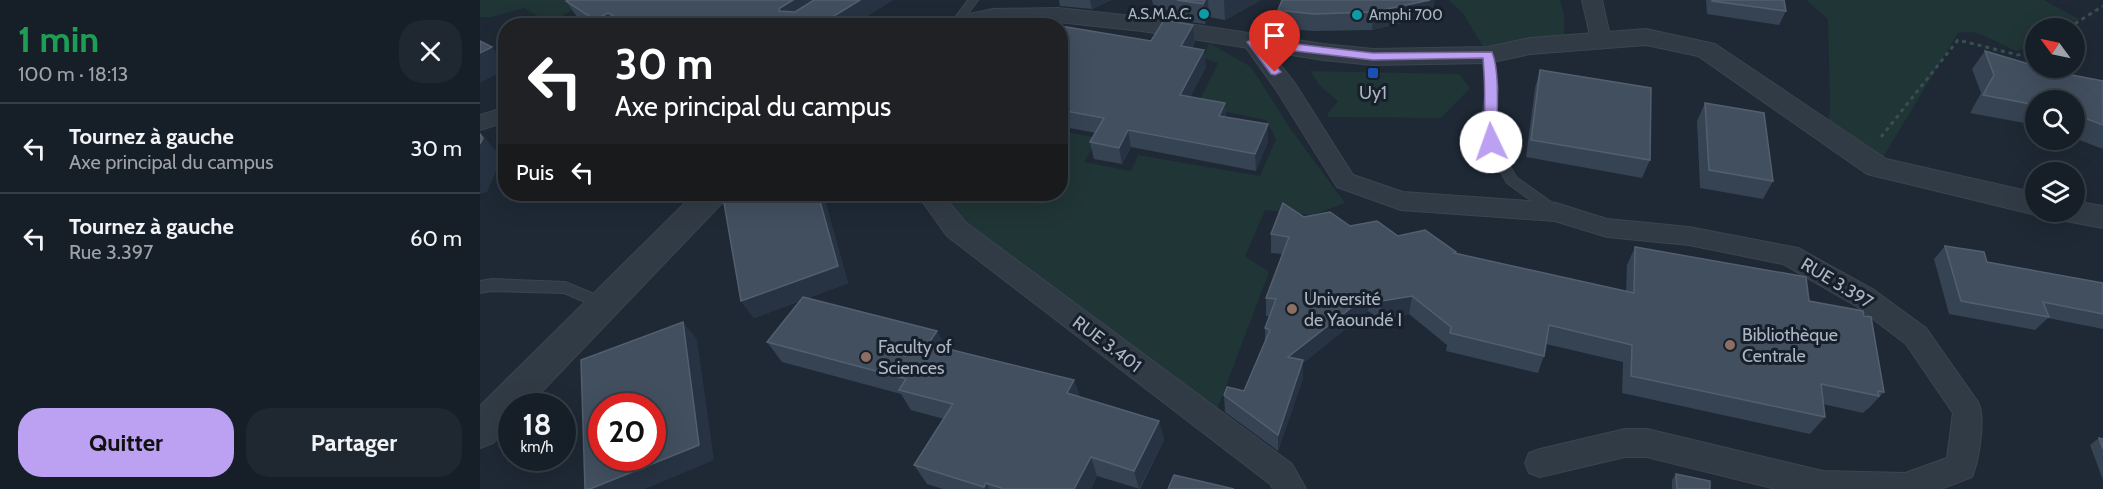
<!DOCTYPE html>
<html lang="fr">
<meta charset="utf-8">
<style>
:root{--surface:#161f28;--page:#1f2730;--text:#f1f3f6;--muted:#9ea2a8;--line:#353d45;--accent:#bca0f2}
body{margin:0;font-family:Cabin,sans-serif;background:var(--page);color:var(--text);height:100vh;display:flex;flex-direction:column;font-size:22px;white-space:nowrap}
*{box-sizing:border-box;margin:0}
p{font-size:20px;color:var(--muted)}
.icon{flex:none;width:33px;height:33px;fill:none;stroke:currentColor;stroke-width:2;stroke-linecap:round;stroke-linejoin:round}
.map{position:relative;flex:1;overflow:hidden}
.details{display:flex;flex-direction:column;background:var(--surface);width:480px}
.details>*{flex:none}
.top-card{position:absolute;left:18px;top:18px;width:570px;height:183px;border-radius:24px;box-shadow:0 6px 24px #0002,0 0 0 2px var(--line);background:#202124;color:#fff;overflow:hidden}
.needle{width:39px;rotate:303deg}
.controls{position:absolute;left:1545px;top:18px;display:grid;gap:12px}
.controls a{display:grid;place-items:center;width:60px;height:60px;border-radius:50%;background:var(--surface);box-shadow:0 6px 24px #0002,0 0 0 2px var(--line);font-size:30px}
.speed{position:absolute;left:18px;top:393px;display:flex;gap:12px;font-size:30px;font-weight:700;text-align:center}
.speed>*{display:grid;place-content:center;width:78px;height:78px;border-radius:50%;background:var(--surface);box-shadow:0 6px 24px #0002,0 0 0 2px var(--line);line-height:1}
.speed small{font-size:15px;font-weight:400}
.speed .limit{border:9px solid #d22;background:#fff;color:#111}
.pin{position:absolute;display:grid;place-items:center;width:51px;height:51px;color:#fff;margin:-62px -26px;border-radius:50% 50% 50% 0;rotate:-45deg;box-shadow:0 0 6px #0007}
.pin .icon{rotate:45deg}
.me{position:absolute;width:66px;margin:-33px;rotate:357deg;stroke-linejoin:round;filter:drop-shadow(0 0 4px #0008)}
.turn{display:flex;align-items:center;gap:21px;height:126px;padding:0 18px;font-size:27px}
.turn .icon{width:78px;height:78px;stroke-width:2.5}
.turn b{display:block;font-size:42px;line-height:51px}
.then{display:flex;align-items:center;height:57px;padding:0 18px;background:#0003;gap:12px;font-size:22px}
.round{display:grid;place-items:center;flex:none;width:63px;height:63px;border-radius:24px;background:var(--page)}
.overview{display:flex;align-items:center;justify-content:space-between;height:102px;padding:0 18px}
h1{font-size:36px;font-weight:700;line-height:45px;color:#1e9e55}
.primary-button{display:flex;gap:12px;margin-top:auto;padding:12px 18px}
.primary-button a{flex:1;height:69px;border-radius:24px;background:var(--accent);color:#111;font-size:24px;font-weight:700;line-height:69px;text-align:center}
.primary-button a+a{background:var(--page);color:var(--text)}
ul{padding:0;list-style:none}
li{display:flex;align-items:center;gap:18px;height:90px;padding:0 18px;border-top:2px solid var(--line)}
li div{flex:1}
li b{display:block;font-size:22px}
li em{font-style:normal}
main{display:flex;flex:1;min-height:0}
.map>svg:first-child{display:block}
</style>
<main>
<section class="details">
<div class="overview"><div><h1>1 min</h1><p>100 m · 18:13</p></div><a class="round"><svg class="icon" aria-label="close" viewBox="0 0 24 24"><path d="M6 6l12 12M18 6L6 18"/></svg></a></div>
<ul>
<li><svg class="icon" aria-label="left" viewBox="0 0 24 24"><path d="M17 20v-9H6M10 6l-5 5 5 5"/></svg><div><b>Tournez à gauche</b><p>Axe principal du campus</p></div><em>30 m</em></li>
<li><svg class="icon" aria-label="left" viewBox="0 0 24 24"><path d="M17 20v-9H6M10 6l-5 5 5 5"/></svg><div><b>Tournez à gauche</b><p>Rue 3.397</p></div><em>60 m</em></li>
</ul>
<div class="primary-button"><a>Quitter</a><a>Partager</a></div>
</section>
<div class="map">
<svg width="1623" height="489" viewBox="0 0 1623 489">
<rect width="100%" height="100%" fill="#1e2935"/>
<!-- green -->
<g fill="#203536">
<path d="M0,0H113L77,18L63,19L44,8L12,17H0Z"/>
<path d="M968,0H1080L1084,14V43L1008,55L983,13Z"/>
<path d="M1326,0H1564L1599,19L1583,28H1556L1555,43L1537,51C1519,45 1497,27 1478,33L1397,167L1347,132L1350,106L1348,19Z"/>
<path d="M729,43L771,67L812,131L865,203L833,215L785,210L765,256L789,272L732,423L476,229L449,194H580L581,131L619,138L604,162L651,171L658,155L780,176L796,139L786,120L717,106L738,63L723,58Z"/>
<path d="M830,71L979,74L990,88L961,118L848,117L847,115L858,101L840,86Z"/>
</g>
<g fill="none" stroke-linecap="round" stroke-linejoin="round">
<defs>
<g id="service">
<path d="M488,0H498L480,25H472L471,23Z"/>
<path d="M1008,52L1014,55L1018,89L1015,111L1017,143L1036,177L1081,209L1083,212L1081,215H1071L1027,183L1005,143L1003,111L1006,89L1002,55Z"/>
<path d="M12,279L85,282L129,300L131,304L129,308L124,310L84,293L12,291L0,293V281Z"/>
</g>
<g id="minor">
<path d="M1102,0H1122L1131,40L1128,44L1121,46L1114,44L1111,40Z"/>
<path d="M772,36L779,38L814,82L873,175L923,192L1076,203L1127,219L1209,227L1318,248L1394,290L1446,328L1498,402C1506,418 1499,460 1492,477L1461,489H1296L1167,457H1145L1060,477L1049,473L1045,463L1049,453L1060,449L1145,429H1167L1343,471L1425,473L1467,458L1473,413L1426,344L1376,306L1303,264L1209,245L1127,237L1075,221L921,210L857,187L797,91L762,42L765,38Z"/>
<path d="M26,107V122L0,130V115Z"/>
<path d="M437,194H462L485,222L812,464L826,489H793L790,484L467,236Z"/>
</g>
<g id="tertiary">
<path d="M578,8L662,17L843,44L893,49L1008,47L1050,38L1166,29L1235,44L1406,159L1556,193V212H1567L1556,215L1387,174L1218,56L1166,45L1050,54L1008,63L893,65L843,60L662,31L578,22L454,26L457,21L513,9Z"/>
<path d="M214,194H247L243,202L48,406H32V423L13,443L0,448V406Z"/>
<path d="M1594,201L1623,206V228L1580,220L1576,212H1594Z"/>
</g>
</defs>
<!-- service casing -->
<use href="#service" stroke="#3b444f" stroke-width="2"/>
<!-- minor casing -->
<use href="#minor" stroke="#3b444f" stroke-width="2"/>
<!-- tertiary casing -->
<use href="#tertiary" stroke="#3b444f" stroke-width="2"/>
<!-- path -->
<g stroke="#384e4f" stroke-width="3" stroke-dasharray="4 4" stroke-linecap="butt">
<path d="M1588,28L1623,6"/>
<path d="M1401,137L1478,40L1538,55L1556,50"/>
</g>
<!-- service -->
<use href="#service" fill="#313b46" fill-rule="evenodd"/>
<!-- minor -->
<use href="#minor" fill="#313b46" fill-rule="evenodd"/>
<!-- tertiary -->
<use href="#tertiary" fill="#313b46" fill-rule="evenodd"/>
</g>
<!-- wall -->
<g fill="#364353">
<path d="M88,0H413L371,26H110L97,17L86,1Z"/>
<path d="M579,0H631L612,9L580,6Z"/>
<path d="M672,0H781L745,20L729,17L725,24L696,20L695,12L674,8Z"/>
<path d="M802,0L952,16L892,30L833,31L798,28V10Z"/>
<path d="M1226,0H1304L1306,11L1299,25L1227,14Z"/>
<path d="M713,25L715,42L712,48L726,67L710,97L745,103L746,117L788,141L776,171L651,147L642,164L614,159L610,142L616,133L584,127L583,120H580V26L671,41Z"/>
<path d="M1505,51L1582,73L1623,81V149L1594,138V100H1556V125L1490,113L1501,93L1492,69Z"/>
<path d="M1060,70L1170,160L1162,178L1046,157L1055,88Z"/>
<path d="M1225,103L1293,181L1283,199L1220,188L1217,121Z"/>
<path d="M274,194H343L368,283L328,298L457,331L466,349L594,380L600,397L679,421L684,440L660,489L617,476L611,489H463L447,484L434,465L464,419L431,410L421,394L302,362L287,342L320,301L274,318L261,301L244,203Z"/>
<path d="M824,217L918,236L976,252L975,254L1146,292L1147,265L1155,247L1329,301L1384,316L1404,392L1388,409H1387L1383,413L1343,404L1345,417L1330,434L1142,393L1143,362L1066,344L1064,356L1058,373L966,351L967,345L929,314L899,319L888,311L823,363V378L798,451L745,412L744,395L764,391L785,341V328L789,316H786V298L802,254L791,253V234Z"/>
<path d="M1465,246L1507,262L1623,283V329L1568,318L1555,330L1469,314L1454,259Z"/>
<path d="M1619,438L1623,439V480L1610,445Z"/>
<path d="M1196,474L1230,489H1192V480Z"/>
</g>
<!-- shaded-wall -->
<g fill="#273342">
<path d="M313,0H346L308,24L299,11L300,8Z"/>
<path d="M380,0H413L371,26H338Z"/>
<path d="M610,0H631L612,9Z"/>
<path d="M725,0H728L729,17L725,24L723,4Z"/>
<path d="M744,0H781L745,20Z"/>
<path d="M950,0H955L952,16L892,30L893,12Z"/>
<path d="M128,13L136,26H119L115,20Z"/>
<path d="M713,25L715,42L703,63L701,46Z"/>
<path d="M12,47L26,64V69L0,83V53Z"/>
<path d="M724,50L726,67L702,112L700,95Z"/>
<path d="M745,103L746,120L739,116Z"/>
<path d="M788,124V141L776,171L775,154Z"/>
<path d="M648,130L651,147L642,164L639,148Z"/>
<path d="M0,132L22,158L7,192L0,194Z"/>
<path d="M338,194H343L368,283L274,318L261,301Z"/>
<path d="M890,293L888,311L823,363V378L798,451V435L808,357Z"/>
<path d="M932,296L929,314L899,319L902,301Z"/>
<path d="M203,322L217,339L234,460L165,489H110Z"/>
<path d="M457,331L467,351L448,344Z"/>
<path d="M594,380L601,400L587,393Z"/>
<path d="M679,421L684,440L659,489L654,471Z"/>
<path d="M611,457L617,476L611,489H594Z"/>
<path d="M506,483L509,489H505L504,487Z"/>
</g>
<!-- building -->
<g fill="#424f5f" stroke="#535f6f" stroke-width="1.5" fill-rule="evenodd">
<path d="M88,0H313L300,8L299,11L315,12L334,0H380L338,26H153L128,13L115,20L86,1Z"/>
<path d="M697,0H725L723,4Z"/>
<path d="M802,0H950L893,12L834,14L798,10Z"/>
<path d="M1232,0H1304L1306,11L1232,1Z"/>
<path d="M684,20L713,25L701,46L724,50L700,95L745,103L739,116L788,124L775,154L648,130L639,148L610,142L624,118L580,110L584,104H580V26L671,41Z"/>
<path d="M551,21L579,26H548Z"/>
<path d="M0,41L12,47L0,53Z"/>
<path d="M1505,51L1556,66V68H1562L1582,73L1623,81V125L1594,114V100H1556V105L1503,95L1514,75Z"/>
<path d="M1060,70L1171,88L1170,160L1051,140Z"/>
<path d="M1225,103L1284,113L1293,181L1229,170Z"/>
<path d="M0,134L3,138L0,144Z"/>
<path d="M274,194H338L358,266L261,301L244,203Z"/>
<path d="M803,203L824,217L850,212L870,226L897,221L918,236L945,230L976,252L974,253L1154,293L1155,247L1326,277L1329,301L1383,311L1384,316L1391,317L1404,392L1398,391L1399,396L1341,384L1345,417L1151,376L1152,345L1069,325L1064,356L970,333L971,327L932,296L902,301L890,293L808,357L823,360L798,435L744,395L747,387L764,391L790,330L785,328L796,299L786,298L809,237L791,234Z"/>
<path d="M1465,246L1504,252L1507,262L1623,283V314L1563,302L1569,317L1481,301Z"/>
<path d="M323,297L457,331L448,344L594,380L587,393L679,421L654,471L611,457L594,489H524L506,483L504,487L434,465L473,404L419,390L426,379L287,342Z"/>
<path d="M203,322L219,445L110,489H105L101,360ZM122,406H172V458H122Z"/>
<path d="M1619,438L1623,439V449Z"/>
<path d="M1196,474L1230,481V489H1197Z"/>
<path d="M694,475L754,489H688Z"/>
</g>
<!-- route -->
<path fill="#bca0f2" stroke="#7a689d" stroke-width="1.5" d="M772,39L893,53L1012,52C1021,75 1016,117 1017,142L1011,147L1005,142C1004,114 1006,87 1003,58L893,60L781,47L801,72L795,75L791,74L767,42Z"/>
<!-- markers -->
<g fill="#0f9aa8" stroke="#17202a" stroke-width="2">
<circle cx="724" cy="14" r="6"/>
<circle cx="877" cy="15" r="6"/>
</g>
<rect fill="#1a4fb4" stroke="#17202a" stroke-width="2" x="887" y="67" width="12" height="12" rx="3"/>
<g fill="#8d6e63" stroke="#17202a" stroke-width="2">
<circle cx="812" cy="309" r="6"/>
<circle cx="1250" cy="345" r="6"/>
<circle cx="386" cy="357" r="6"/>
</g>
<g text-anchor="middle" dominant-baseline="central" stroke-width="6" stroke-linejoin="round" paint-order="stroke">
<!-- far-poi labels -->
<g font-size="15" fill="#abb5c4" stroke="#17202a" text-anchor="end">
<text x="712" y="14">A.S.M.A.C.</text>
<text x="889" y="15" text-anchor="start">Amphi 700</text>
</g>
<!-- poi labels -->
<g font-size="18" fill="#abb5c4" stroke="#17202a" text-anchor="start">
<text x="893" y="93" text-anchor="middle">Uy1</text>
<text x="824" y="299">Université<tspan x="824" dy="21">de Yaoundé I</tspan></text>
<text x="1262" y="335">Bibliothèque<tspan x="1262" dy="21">Centrale</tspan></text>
<text x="398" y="347">Faculty of<tspan x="398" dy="21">Sciences</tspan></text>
</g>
<!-- street labels -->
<g font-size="18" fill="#abb5c4" stroke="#17202a">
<text transform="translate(1357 283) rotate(31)">RUE 3.397</text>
<text transform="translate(627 344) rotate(37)">RUE 3.401</text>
</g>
</g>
</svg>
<div class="controls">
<a><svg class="needle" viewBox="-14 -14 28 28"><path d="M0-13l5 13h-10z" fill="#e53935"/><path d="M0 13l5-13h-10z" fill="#9ea2a8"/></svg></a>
<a><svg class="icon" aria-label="search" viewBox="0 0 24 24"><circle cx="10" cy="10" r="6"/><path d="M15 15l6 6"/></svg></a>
<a><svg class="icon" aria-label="layers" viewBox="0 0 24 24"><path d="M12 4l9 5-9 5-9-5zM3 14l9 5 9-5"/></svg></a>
</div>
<div class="speed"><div>18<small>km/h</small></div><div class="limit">20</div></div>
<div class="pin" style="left:795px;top:72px;background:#d93025"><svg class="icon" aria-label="arrive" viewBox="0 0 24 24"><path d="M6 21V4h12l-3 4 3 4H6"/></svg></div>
<svg class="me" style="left:1011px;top:142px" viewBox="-20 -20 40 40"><circle r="19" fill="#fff"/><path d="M0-13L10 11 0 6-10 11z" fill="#bca0f2"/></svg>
<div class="top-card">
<div class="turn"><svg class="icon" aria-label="left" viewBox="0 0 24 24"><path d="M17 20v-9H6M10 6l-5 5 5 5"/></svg><div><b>30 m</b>Axe principal du campus</div></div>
<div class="then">Puis<svg class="icon" aria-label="left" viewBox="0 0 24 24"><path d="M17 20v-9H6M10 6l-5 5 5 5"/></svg></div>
</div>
</div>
</main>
